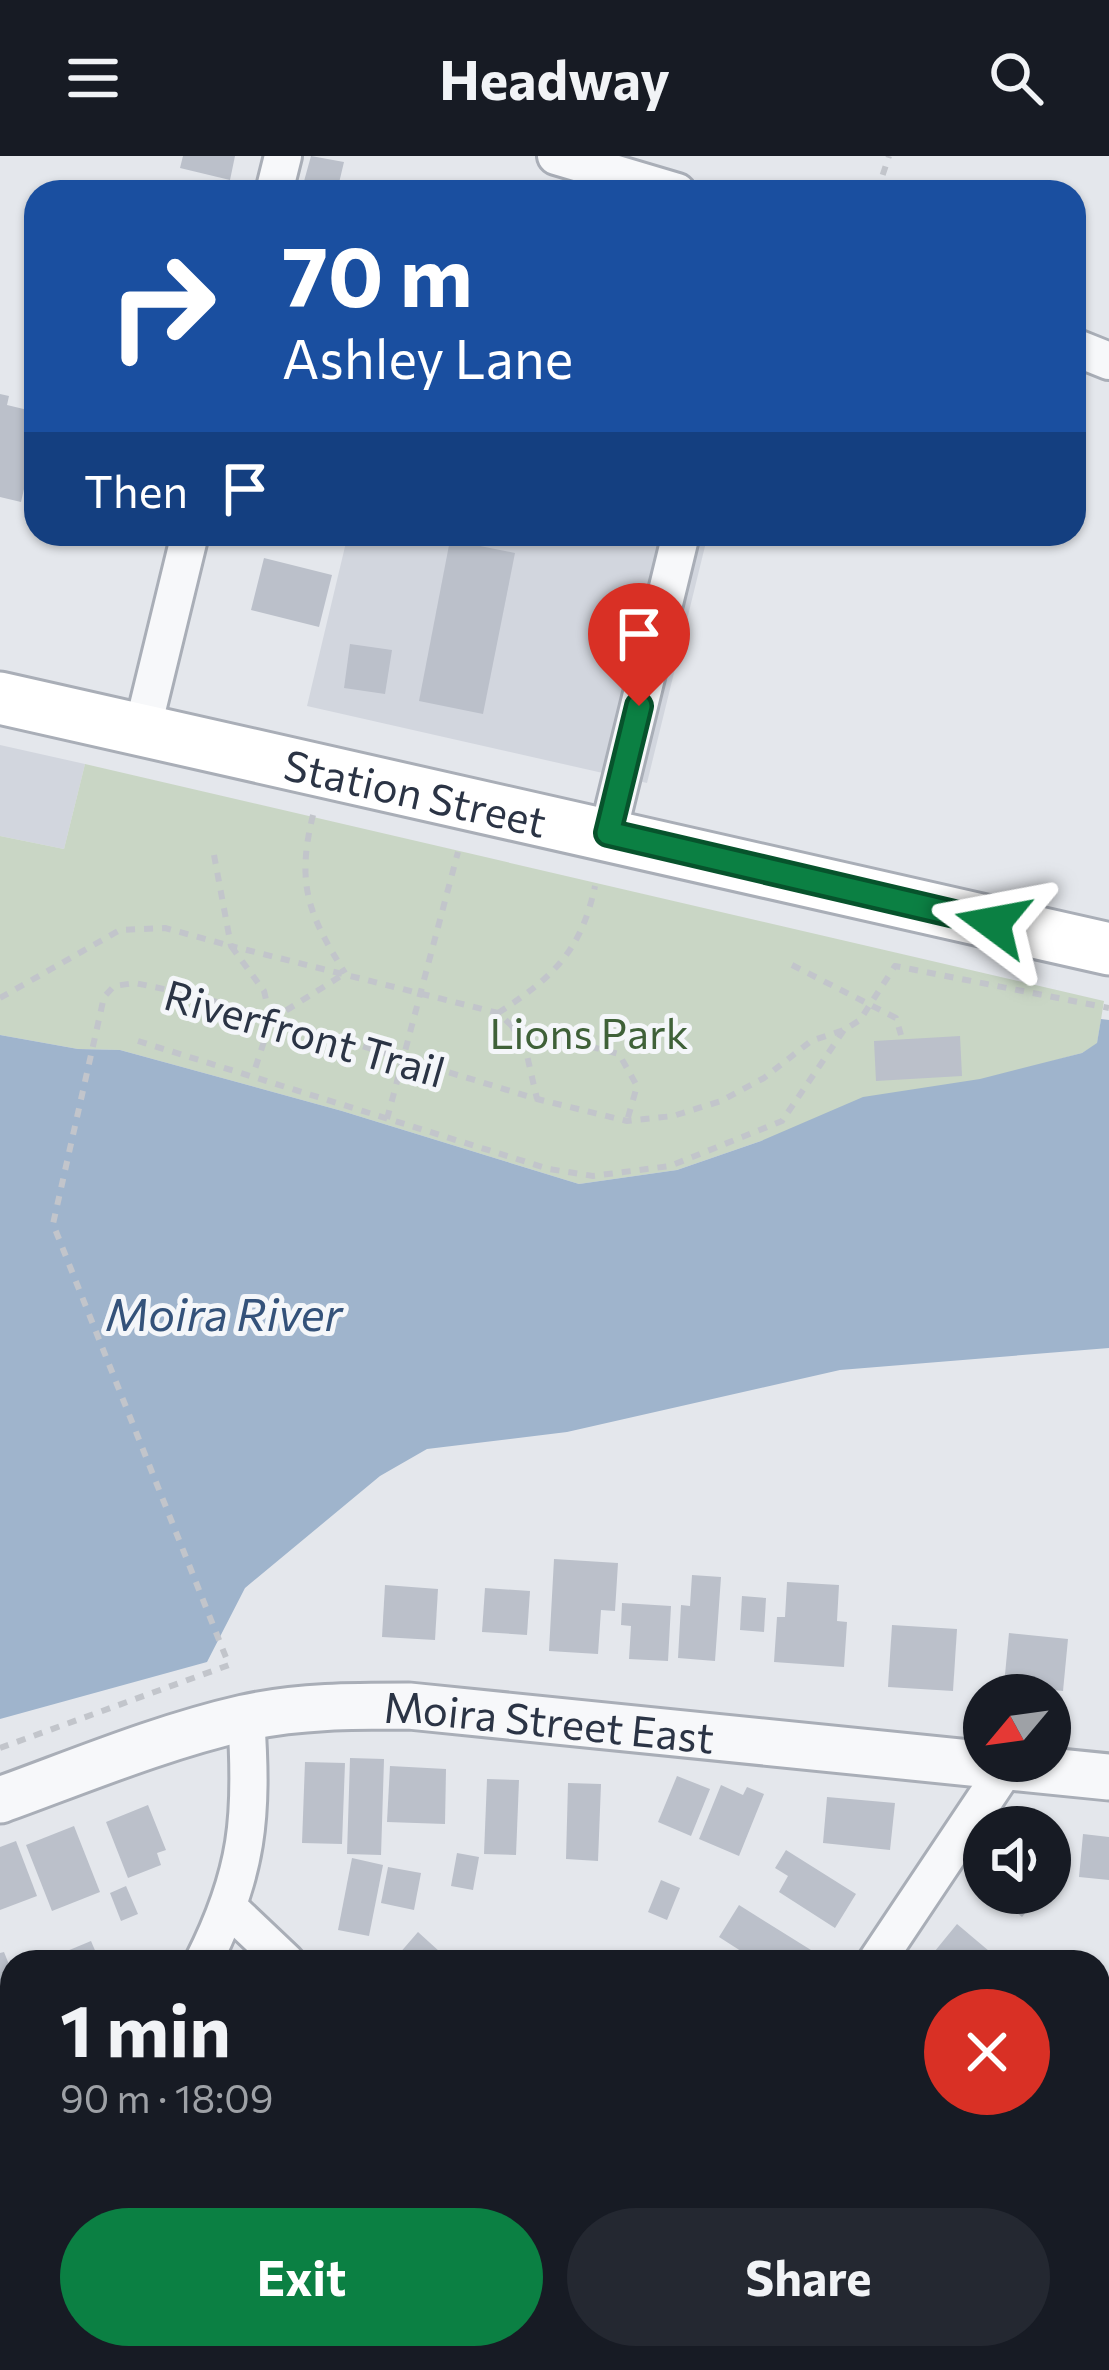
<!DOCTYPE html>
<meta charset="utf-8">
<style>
:root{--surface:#171b24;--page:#242831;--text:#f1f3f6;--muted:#9ea1a6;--accent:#0b8043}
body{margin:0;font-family:Commissioner,sans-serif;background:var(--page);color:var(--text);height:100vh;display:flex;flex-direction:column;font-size:45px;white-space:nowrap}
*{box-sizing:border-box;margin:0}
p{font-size:39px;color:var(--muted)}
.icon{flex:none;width:66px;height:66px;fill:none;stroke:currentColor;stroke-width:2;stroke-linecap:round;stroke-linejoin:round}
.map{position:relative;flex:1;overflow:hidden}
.panel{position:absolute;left:0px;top:1794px;width:1110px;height:420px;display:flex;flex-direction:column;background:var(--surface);border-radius:36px 36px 0 0;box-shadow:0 3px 9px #0004}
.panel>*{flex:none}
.hud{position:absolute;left:24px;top:24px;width:1062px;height:366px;border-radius:36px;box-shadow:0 3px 9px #0004;background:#1a4fa0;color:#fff;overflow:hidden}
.needle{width:78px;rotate:241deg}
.tools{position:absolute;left:963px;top:1518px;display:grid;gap:24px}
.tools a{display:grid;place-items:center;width:108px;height:108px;border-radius:50%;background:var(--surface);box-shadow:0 3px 9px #0004;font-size:60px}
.pin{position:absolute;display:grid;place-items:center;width:102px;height:102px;color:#fff;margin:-123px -51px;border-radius:50% 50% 50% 0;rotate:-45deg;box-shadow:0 0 12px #0007}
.pin .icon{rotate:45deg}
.me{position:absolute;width:132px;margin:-66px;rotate:283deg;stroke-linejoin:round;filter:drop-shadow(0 0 9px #0008)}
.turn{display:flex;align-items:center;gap:42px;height:252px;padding:0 60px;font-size:54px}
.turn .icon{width:156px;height:156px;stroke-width:2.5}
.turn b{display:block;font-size:84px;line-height:102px}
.then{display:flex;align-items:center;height:114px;padding:0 60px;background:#0003;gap:24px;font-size:45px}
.round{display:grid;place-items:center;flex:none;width:126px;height:126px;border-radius:63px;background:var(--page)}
.headline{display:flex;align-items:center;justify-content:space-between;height:204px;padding:0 60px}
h1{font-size:72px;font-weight:700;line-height:90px}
.action{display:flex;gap:24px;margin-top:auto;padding:24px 60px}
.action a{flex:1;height:138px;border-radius:72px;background:var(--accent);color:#fff;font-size:48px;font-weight:700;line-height:138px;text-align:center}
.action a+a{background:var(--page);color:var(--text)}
header{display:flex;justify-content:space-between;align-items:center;height:156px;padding:0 60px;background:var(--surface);font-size:54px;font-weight:700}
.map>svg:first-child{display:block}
</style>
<header><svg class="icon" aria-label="menu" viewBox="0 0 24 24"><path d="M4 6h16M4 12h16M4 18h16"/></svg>Headway<svg class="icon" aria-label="search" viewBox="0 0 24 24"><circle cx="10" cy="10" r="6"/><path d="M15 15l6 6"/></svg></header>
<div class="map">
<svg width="1109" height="2214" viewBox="0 0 1109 2214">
<rect width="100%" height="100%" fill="#e4e7ec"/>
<!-- built -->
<g fill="#d2d6de">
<path d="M348,378H407L434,384L436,378H708L647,627L307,550Z"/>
<path d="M0,589L85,608L64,693L0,680Z"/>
</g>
<!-- green -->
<path fill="#c9d6c5" d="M85,608L1104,845L1097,888L1082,897L761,985L677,1014L579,1028L342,955L120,894L78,893L0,879V680L64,693Z"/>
<!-- water -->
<path fill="#9fb4cc" d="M1101,863L1109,864V1192L840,1214L567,1276L427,1293L380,1320L245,1432L207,1506L0,1563V879L78,893L120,894L342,955L579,1028L677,1014L761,985L863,941L980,923L1082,897L1097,887Z"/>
<!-- building -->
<g fill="#bbc0ca">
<path d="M183,0H235L230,24L180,12Z"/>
<path d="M311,0L344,6L339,27L344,28L342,36H301Z"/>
<path d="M0,238L9,240L7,249L36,256V295L33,294L21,346L0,341Z"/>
<path d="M450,384L515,397L483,558L419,545Z"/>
<path d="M264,402L332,419L319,471L251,454Z"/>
<path d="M350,488L392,494L385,538L344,532Z"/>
<path d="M960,880L962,920L876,925L874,885Z"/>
<path d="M554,1403L618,1407L615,1455L601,1454L598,1498L549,1495Z"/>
<path d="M692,1419L721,1421L715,1505L678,1502L681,1449L690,1450Z"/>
<path d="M787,1426L839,1429L837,1465L847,1466L844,1511L774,1506L777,1461H785Z"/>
<path d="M385,1429L438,1433L435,1484L382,1481Z"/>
<path d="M485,1432L530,1435L527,1479L482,1476Z"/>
<path d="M742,1440L766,1442L764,1476L740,1474Z"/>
<path d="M622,1447L671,1450L668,1505L629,1503L631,1470L621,1469Z"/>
<path d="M892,1469L957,1473L953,1535L888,1531Z"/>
<path d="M1009,1477L1068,1483L1063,1535L1004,1529Z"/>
<path d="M350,1602L384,1603L381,1699L347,1698Z"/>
<path d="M305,1606L345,1607L342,1688L302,1687Z"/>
<path d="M390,1610L446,1613L445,1668L387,1666Z"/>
<path d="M677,1620L710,1633L691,1680L658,1666Z"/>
<path d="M487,1623L519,1624L516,1699L484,1698Z"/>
<path d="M568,1627L601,1628L598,1705L566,1703Z"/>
<path d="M721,1629L743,1639L747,1631L764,1638L739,1700L699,1683Z"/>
<path d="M827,1641L895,1647L890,1694L823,1687Z"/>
<path d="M148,1649L166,1694L157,1697L161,1709L128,1722L106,1666Z"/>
<path d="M74,1670L100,1736L52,1755L26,1689Z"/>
<path d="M1083,1678L1109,1681V1724L1079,1721Z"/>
<path d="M16,1685L37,1740L0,1754V1691Z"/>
<path d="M786,1694L856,1738L835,1772L779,1736L788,1720L775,1712Z"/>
<path d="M457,1697L479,1701L473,1734L451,1730Z"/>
<path d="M352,1702L383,1709L369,1780L338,1774Z"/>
<path d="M388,1711L421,1717L414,1754L381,1747Z"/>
<path d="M661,1724L680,1732L667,1764L648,1756Z"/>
<path d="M126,1730L138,1758L121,1765L110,1737Z"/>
<path d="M992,1737H1042L1022,1761Z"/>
<path d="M739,1749L811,1794L804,1806H758L719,1781Z"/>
<path d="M957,1768L1002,1806H926Z"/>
<path d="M418,1776L451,1806H392Z"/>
<path d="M91,1785L100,1806H71L67,1795Z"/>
<path d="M4,1796L12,1816V1906L0,1911V1797Z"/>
<path d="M0,2155L12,2166V2191L0,2203Z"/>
<path d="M490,2202H530L519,2214H494L486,2206Z"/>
<path d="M543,2202H598L587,2214H532Z"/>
<path d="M810,2202H877L876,2214H809Z"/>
<path d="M925,2202H969V2214H924Z"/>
</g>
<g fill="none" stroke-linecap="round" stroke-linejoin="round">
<defs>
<g id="minor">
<path d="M556,0L677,36"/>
<path d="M274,36L283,0"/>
<path d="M1074,191L1109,205"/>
<path d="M142,575L190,378"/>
<path d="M608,677L681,378"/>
<path d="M230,1753L286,1806"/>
<path d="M203,1806C248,1717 253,1660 246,1561"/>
<path d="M876,1806L1007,1610"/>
<path d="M0,2026L12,2014"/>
<path d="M1098,2164L1109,2165"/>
<path d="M719,2202L732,2214"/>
<path d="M683,2214L694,2202"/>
</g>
<g id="tertiary">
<path id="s1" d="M0,1644C80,1615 161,1581 244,1562C298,1550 354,1550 409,1550L1109,1621"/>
</g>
<g id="secondary">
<path id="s2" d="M0,542L1109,793"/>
</g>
</defs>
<!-- minor casing -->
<use href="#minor" stroke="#a9aeb7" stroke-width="42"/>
<!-- tertiary casing -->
<use href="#tertiary" stroke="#a9aeb7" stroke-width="51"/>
<!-- secondary casing -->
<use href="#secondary" stroke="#a9aeb7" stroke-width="57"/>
<!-- path -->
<g stroke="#c2c5cb" stroke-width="6" stroke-dasharray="9 9" stroke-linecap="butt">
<path d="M877,36L889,0"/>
<path d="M313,659C296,728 308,758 345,817"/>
<path d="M214,699L231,790L498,857L512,870L619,898L637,930L627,965"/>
<path d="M792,809L896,862L901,879"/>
<path d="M0,842L120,774L165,772L231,790L264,835L271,864L253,919"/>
<path d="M498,857C552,822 581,796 595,730"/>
<path d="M271,864L344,818"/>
<path d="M512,870L526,895L537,943"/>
<path d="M138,885L549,1013L593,1020L670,1010L782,965L844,874"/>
<path d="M387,963L458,696"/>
<path d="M0,1592L229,1509L53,1068L104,841L114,830L135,827L197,840L537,943L627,965L673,960L721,945L764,922L811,885L844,874L860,864L895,810L1109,852"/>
</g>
<!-- minor -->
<use href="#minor" stroke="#f7f8fa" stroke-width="36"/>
<!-- tertiary -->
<use href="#tertiary" stroke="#f7f8fa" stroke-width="45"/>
<!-- secondary -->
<use href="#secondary" stroke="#fff" stroke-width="51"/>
</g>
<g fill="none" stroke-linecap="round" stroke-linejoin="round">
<defs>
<path id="route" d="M639,550L608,677L993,767"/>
</defs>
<!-- route casing -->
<use href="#route" stroke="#07532c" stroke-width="30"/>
<!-- route -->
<use href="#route" stroke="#0b8043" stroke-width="21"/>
</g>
<g text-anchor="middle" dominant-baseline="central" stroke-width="10" stroke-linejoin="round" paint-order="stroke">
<!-- street labels -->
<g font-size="42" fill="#2b3445" stroke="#f4f6f9">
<text stroke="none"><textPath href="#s2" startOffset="426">Station Street</textPath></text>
<text transform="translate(305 876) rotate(16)">Riverfront Trail</text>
<text stroke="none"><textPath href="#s1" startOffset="564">Moira Street East</textPath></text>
</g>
<!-- park labels -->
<g font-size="42" fill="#3f6138" stroke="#f4f6f9">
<text x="589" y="876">Lions Park</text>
</g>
<!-- water labels -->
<g font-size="45" font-style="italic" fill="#34527a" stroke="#f4f6f9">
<text x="224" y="1156">Moira River</text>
</g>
</g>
</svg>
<div class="tools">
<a><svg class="needle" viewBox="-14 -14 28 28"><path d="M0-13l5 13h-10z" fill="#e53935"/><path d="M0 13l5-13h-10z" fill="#9ea1a6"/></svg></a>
<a><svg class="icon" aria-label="sound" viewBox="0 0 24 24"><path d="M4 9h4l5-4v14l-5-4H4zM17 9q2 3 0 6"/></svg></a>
</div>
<div class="pin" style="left:639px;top:550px;background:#d93025"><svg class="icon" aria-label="arrive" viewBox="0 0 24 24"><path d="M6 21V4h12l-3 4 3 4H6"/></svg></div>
<svg class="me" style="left:993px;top:767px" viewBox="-20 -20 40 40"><path d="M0-17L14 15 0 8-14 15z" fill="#0b8043" stroke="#fff" stroke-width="4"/></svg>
<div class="hud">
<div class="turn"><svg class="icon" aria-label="right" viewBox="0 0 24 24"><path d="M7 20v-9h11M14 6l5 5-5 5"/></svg><div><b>70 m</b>Ashley Lane</div></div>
<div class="then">Then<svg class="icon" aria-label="arrive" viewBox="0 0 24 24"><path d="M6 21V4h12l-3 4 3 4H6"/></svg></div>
</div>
<section class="panel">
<div class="headline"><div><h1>1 min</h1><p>90 m · 18:09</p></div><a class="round" style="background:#d93025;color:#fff"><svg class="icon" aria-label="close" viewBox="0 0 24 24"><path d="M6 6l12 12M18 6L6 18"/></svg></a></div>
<div class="action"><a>Exit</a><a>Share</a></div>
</section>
</div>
